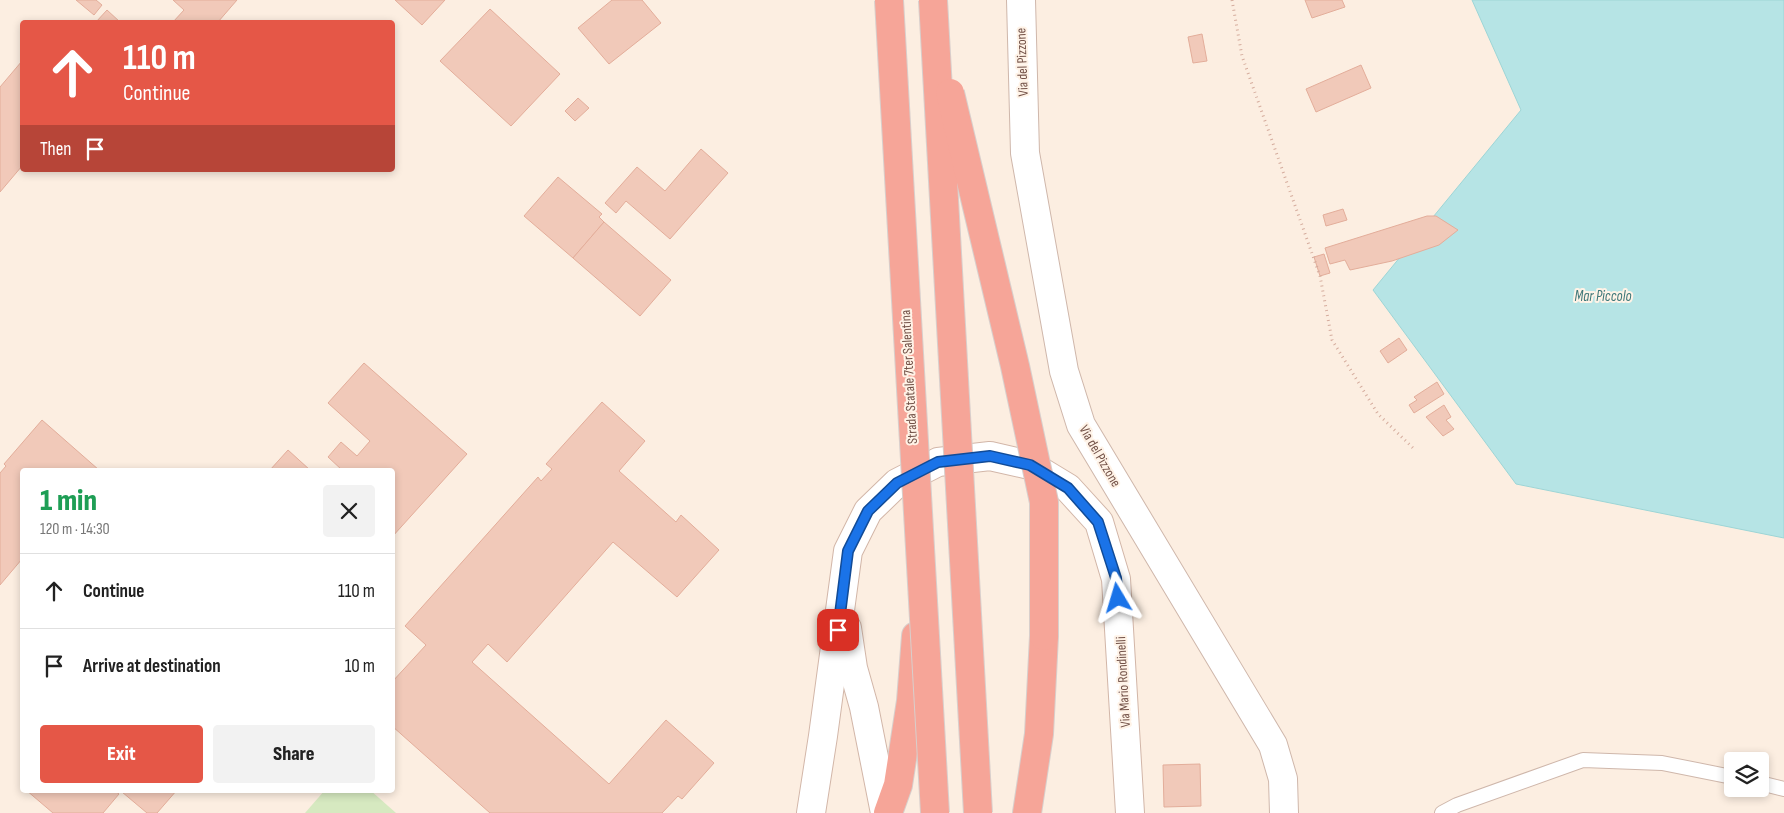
<!DOCTYPE html>
<meta charset="utf-8">
<style>
:root{--surface:#fff;--page:#f2f2f2;--text:#222;--muted:#767676;--line:#e0e0e0;--accent:#e55747}
body{margin:0;font-family:"Sofia Sans Condensed",sans-serif;background:var(--page);color:var(--text);height:100vh;display:flex;flex-direction:column;font-size:19px;white-space:nowrap}
*{box-sizing:border-box;margin:0}
p{font-size:16px;color:var(--muted)}
.icon{flex:none;width:28px;height:28px;fill:none;stroke:currentColor;stroke-width:2;stroke-linecap:round;stroke-linejoin:round}
.map{position:relative;flex:1;overflow:hidden}
.sheet{position:absolute;left:20px;top:468px;width:375px;height:325px;display:flex;flex-direction:column;background:var(--surface);border-radius:5px;box-shadow:0 2px 8px #0003}
.sheet>*{flex:none}
.hud{position:absolute;left:20px;top:20px;width:375px;height:152px;border-radius:5px;box-shadow:0 2px 8px #0003;background:#e55747;color:#fff;overflow:hidden}
.controls{position:absolute;left:1724px;top:752px;display:grid;gap:10px}
.controls a{display:grid;place-items:center;width:45px;height:45px;border-radius:5px;background:var(--surface);box-shadow:0 2px 8px #0003;font-size:25px}
.pin{position:absolute;display:grid;place-items:center;width:42px;height:42px;color:#fff;margin:-21px;border-radius:10px;box-shadow:0 2px 8px #0006}
.me{position:absolute;width:55px;margin:-28px;rotate:353deg;stroke-linejoin:round;filter:drop-shadow(0 0 4px #0008)}
.turn{display:flex;align-items:center;gap:18px;height:105px;padding:0 20px;font-size:22px}
.turn .icon{width:65px;height:65px;stroke-width:2.5}
.turn b{display:block;font-size:35px;line-height:42px}
.then{display:flex;align-items:center;height:48px;padding:0 20px;background:#0003;gap:10px;font-size:19px}
.round{display:grid;place-items:center;flex:none;width:52px;height:52px;border-radius:5px;background:var(--page)}
.summary{display:flex;align-items:center;justify-content:space-between;height:85px;padding:0 20px}
h1{font-size:30px;font-weight:800;line-height:38px;color:#1e9e55}
.cta{display:flex;gap:10px;margin-top:auto;padding:10px 20px}
.cta a{flex:1;height:58px;border-radius:5px;background:var(--accent);color:#fff;font-size:20px;font-weight:800;line-height:58px;text-align:center}
.cta a+a{background:var(--page);color:var(--text)}
ul{padding:0;list-style:none}
li{display:flex;align-items:center;gap:15px;height:75px;padding:0 20px;border-top:1px solid var(--line)}
li div{flex:1}
li b{display:block;font-size:19px}
li em{font-style:normal}
.map>svg:first-child{display:block}
</style>
<div class="map">
<svg width="1784" height="813" viewBox="0 0 1784 813">
<rect width="100%" height="100%" fill="#fceee1"/>
<!-- green -->
<path fill="#d6e9c0" d="M325,790H370L396,813H305Z"/>
<!-- water -->
<path fill="#b6e4e5" stroke="#9dd5d6" d="M1472,0H1784V538L1516,484L1373,290L1521,110Z"/>
<!-- building -->
<g fill="#f1c9b9" stroke="#e3ad9a">
<path d="M76,0H96L102,5L94,15Z"/>
<path d="M173,0H237L218,22H173L184,10Z"/>
<path d="M395,0H445L422,25Z"/>
<path d="M612,0H642L661,23L609,64L578,28Z"/>
<path d="M1305,0H1342L1345,7L1312,18Z"/>
<path d="M490,9L560,74L511,126L440,61Z"/>
<path d="M107,10L120,22H96Z"/>
<path d="M1202,34L1207,61L1193,63L1188,37Z"/>
<path d="M22,61V166L0,192V87Z"/>
<path d="M1361,65L1371,88L1316,112L1306,89Z"/>
<path d="M578,98L589,108L575,121L565,111Z"/>
<path d="M701,149L728,173L670,239L626,201L616,213L605,203L637,167L665,191Z"/>
<path d="M558,177L602,214L599,217L604,222L573,258L524,216Z"/>
<path d="M1343,209L1347,220L1326,226L1323,215Z"/>
<path d="M1427,216H1436L1458,230L1439,245L1392,261L1350,270L1345,260L1330,264L1325,248Z"/>
<path d="M604,222L671,280L640,316L573,258Z"/>
<path d="M1324,254L1330,273L1320,276L1314,257Z"/>
<path d="M1399,338L1407,350L1388,363L1380,351Z"/>
<path d="M364,363L467,454L392,537V470H342L328,457L341,442L357,456L370,441L328,403Z"/>
<path d="M1437,382L1444,394L1414,413L1409,405L1417,400L1414,397Z"/>
<path d="M602,402L645,441L619,471L676,522L681,515L719,550L677,597L613,542L507,662L488,644L472,662L609,784L666,720L714,763L682,799L678,796L662,813H490L392,726V682L426,645L405,626L538,477L541,481L552,469L546,464Z"/>
<path d="M1444,405L1451,417L1446,420L1454,429L1443,436L1426,417Z"/>
<path d="M42,420L99,470H22V559L0,585V473L6,466L4,464Z"/>
<path d="M288,450L310,470H270Z"/>
<path d="M1200,764L1201,806L1164,807L1163,765Z"/>
<path d="M26,790H114L119,794L103,813H53Z"/>
<path d="M124,790H177L157,813H147L122,792Z"/>
</g>
<g fill="none" stroke-linecap="round" stroke-linejoin="round">
<defs>
<g id="lane">
<path d="M1760,783L1784,789"/>
<path d="M1442,813L1457,805L1583,760L1662,763L1732,777"/>
</g>
<path id="street" d="M1021,0L1025,153L1064,371L1081,425L1273,745L1283,779L1284,813"/>
<g id="secondary">
<path d="M847,628L853,668L864,707L885,813"/>
<path d="M811,813L823,736L848,551L868,511L897,483L938,462L990,456L1030,465L1068,488L1099,522L1116,579L1130,813"/>
</g>
<g id="highway">
<path d="M888,813L898,785L911,701L916,636"/>
<path d="M1027,813L1039,734L1044,636"/>
</g>
</defs>
<!-- lane casing -->
<use href="#lane" stroke="#cfb7ab" stroke-width="16"/>
<!-- street casing -->
<use href="#street" stroke="#cfb7ab" stroke-width="30"/>
<!-- secondary casing -->
<use href="#secondary" stroke="#d2b6a8" stroke-width="30"/>
<!-- highway casing -->
<use href="#highway" stroke="#d8cfcc" stroke-width="30"/>
<!-- path -->
<path stroke="#d5ac9d" stroke-width="3" stroke-dasharray="1 4" stroke-linecap="butt" d="M1232,0L1242,56L1320,276L1332,340L1378,414L1413,448"/>
<!-- lane -->
<use href="#lane" stroke="#fff" stroke-width="14"/>
<!-- street -->
<use href="#street" stroke="#fff" stroke-width="28"/>
<!-- secondary -->
<use href="#secondary" stroke="#fff" stroke-width="28"/>
<!-- highway -->
<use href="#highway" stroke="#f6a598" stroke-width="28"/>
<defs>
<g id="highway-bridge">
<path d="M889,0L935,813"/>
<path d="M933,0L978,813"/>
<path d="M950,93L1015,366L1044,502V636"/>
</g>
</defs>
<!-- highway-bridge casing -->
<use href="#highway-bridge" stroke="#d8cfcc" stroke-width="30" stroke-linecap="butt"/>
<!-- highway-bridge -->
<use href="#highway-bridge" stroke="#f6a598" stroke-width="28"/>
</g>
<g fill="none" stroke-linecap="round" stroke-linejoin="round">
<defs>
<path id="route" d="M838,630L848,551L868,511L897,483L938,462L990,456L1030,465L1068,488L1098,522L1116,578L1118,598"/>
</defs>
<!-- route casing -->
<use href="#route" stroke="#114b97" stroke-width="12"/>
<!-- route -->
<use href="#route" stroke="#1a73e8" stroke-width="9"/>
</g>
<g text-anchor="middle" dominant-baseline="central" stroke-width="4" stroke-linejoin="round" paint-order="stroke">
<!-- street labels -->
<g font-size="14" fill="#735248" stroke="#fff3e7">
<text transform="translate(1022 62) rotate(-92)">Via del Pizzone</text>
<text transform="translate(909 377) rotate(-93)">Strada Statale 7ter Salentina</text>
<text transform="translate(1100 456) rotate(60)">Via del Pizzone</text>
<text transform="translate(1123 682) rotate(-93)">Via Mario Rondinelli</text>
</g>
<!-- water labels -->
<g font-size="15" font-style="italic" fill="#3c7678" stroke="#fff3e7">
<text x="1603" y="296">Mar Piccolo</text>
</g>
</g>
</svg>
<div class="controls">
<a><svg class="icon" aria-label="layers" viewBox="0 0 24 24"><path d="M12 4l9 5-9 5-9-5zM3 14l9 5 9-5"/></svg></a>
</div>
<div class="pin" style="left:838px;top:630px;background:#d93025"><svg class="icon" aria-label="arrive" viewBox="0 0 24 24"><path d="M6 21V4h12l-3 4 3 4H6"/></svg></div>
<svg class="me" style="left:1118px;top:598px" viewBox="-20 -20 40 40"><path d="M0-17L14 15 0 8-14 15z" fill="#1a73e8" stroke="#fff" stroke-width="4"/></svg>
<div class="hud">
<div class="turn"><svg class="icon" aria-label="ahead" viewBox="0 0 24 24"><path d="M12 20V5M6 11l6-6 6 6"/></svg><div><b>110 m</b>Continue</div></div>
<div class="then">Then<svg class="icon" aria-label="arrive" viewBox="0 0 24 24"><path d="M6 21V4h12l-3 4 3 4H6"/></svg></div>
</div>
<section class="sheet">
<div class="summary"><div><h1>1 min</h1><p>120 m · 14:30</p></div><a class="round"><svg class="icon" aria-label="close" viewBox="0 0 24 24"><path d="M6 6l12 12M18 6L6 18"/></svg></a></div>
<ul>
<li><svg class="icon" aria-label="ahead" viewBox="0 0 24 24"><path d="M12 20V5M6 11l6-6 6 6"/></svg><div><b>Continue</b></div><em>110 m</em></li>
<li><svg class="icon" aria-label="arrive" viewBox="0 0 24 24"><path d="M6 21V4h12l-3 4 3 4H6"/></svg><div><b>Arrive at destination</b></div><em>10 m</em></li>
</ul>
<div class="cta"><a>Exit</a><a>Share</a></div>
</section>
</div>
